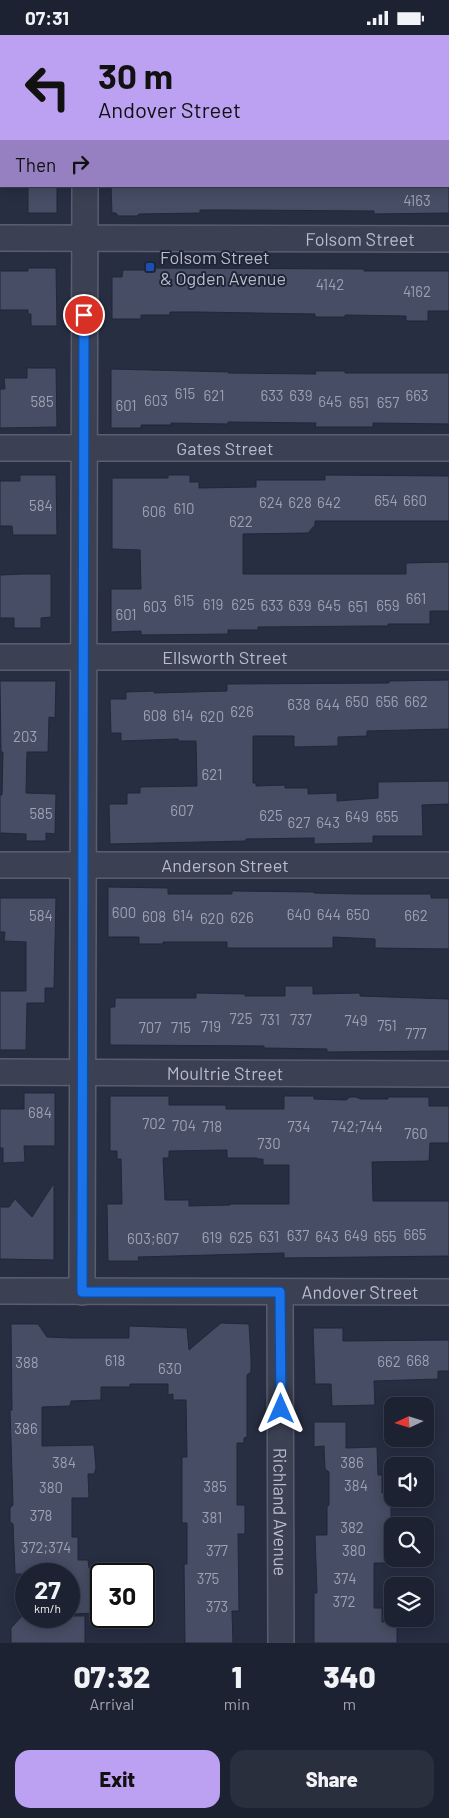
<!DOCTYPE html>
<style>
:root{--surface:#1d2232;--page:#2a2f3e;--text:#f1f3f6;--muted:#a0a4ac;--line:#3b3f4d;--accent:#bca0f2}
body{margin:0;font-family:Barlow,sans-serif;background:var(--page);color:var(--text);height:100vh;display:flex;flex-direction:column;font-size:19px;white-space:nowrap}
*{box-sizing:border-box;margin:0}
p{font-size:16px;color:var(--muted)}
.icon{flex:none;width:28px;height:28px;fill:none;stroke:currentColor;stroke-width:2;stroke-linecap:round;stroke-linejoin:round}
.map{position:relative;height:1608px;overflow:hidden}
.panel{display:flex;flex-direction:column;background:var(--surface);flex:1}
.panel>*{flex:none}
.banner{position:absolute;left:0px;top:0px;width:450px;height:152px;box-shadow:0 2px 12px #0003,0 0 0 1px var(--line);background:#bca0f2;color:#111;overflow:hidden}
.needle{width:32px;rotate:266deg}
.fabs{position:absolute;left:384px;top:1362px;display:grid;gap:10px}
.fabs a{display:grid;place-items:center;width:50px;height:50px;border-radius:10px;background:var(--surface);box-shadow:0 2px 12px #0003,0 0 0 1px var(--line);font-size:25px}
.speed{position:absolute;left:15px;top:1528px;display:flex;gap:10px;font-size:25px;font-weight:700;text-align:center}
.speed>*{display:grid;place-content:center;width:65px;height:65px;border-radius:50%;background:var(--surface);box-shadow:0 2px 12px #0003,0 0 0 1px var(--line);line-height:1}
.speed small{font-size:12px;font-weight:400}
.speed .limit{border:2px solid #111;border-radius:8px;background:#fff;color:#111}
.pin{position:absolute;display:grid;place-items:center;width:42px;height:42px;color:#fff;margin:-21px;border:2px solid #fff;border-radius:50%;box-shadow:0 1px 5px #0007}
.me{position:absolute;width:55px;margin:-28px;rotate:0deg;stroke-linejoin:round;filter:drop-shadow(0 0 4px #0008)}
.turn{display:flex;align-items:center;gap:18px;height:105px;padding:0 15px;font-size:22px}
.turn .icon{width:65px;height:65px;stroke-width:2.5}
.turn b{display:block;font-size:35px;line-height:42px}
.then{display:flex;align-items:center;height:48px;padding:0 15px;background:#0003;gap:10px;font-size:19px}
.eta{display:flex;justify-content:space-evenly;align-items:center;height:85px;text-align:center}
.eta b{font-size:30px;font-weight:800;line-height:35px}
.button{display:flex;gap:10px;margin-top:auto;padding:10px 15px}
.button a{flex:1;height:58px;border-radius:15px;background:var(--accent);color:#111;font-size:20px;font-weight:800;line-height:58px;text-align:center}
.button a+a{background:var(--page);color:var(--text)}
.status{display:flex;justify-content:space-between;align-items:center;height:35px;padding:0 25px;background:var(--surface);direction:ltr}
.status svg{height:14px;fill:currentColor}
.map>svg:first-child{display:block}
</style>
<div class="status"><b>07:31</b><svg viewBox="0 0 49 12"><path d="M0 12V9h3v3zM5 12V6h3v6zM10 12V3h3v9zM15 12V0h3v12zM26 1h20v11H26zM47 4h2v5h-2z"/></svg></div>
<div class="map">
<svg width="449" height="1608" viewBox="0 0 449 1608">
<rect width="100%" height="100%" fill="#272e42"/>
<!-- building -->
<g fill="#464d64" stroke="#222739" fill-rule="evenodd">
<rect x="28" y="151" width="29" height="27"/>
<path d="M111,151H449V178L374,179V176L228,175H200V178L139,179L137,181H118L116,178H112Z"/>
<path d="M28,233H56L57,291H31V279H28V275H0V236H28Z"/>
<path d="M149,233L364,234V236H449V276H428V286H406V281L345,280V282H315V279L198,277H170V280H141V284H112V242H122L123,235H149Z"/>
<path d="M27,333H56L57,392L0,393V354H5L4,343H27Z"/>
<path d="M111,334L229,337L228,338L316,339L315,336H345V338H449V389L373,388V392H315L316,388L228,387V389L171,388V390H141V393H111Z"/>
<path d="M20,440H56L57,500H13L12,491H0V446H20Z"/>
<path d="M168,440H190V447H199V453L256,452V445H325V440L449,441V486H315V490L308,498L243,499V539H406V528L449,527V576H430V589H388V591H371L258,592V595H228V599L141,600V596L111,597V554H141L140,515L112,514V443H168Z"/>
<path d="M23,539H51V582L41,583V593H14V583H0V540Z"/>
<path d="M449,645V694L367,696V701L338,702V711L294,712V701H253V748H256V751L285,750V753H308V759L337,758V766L378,763V747L449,746V769L422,770L423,801H373V808L314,809V803L246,804V806L110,809L109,769H127V758H140V752L197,751L196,706H179L178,704L121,706V698H111L110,664H126V657L154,656V658L227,656V649L389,648V646Z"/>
<path d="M0,646H56L55,683L49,682L48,717H27L26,758L56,759L55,799L46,798V806H26V799L0,798V760H2L3,717H1Z"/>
<path d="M108,852L168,853V859H232V856H236L314,857V858L358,859H431V863H449V914L375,913V904L333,902V913H227V907H163V909H139V902H108Z"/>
<path d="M0,863H56L54,953H45V968H27L26,1015H0V956H26V907L4,906L5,897H0Z"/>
<path d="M285,951H313V959L360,958V961L449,964V1016L327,1017V1014L264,1013V1011L110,1010V972H115V963H196V958L245,959V961H285Z"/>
<path d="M24,1058H55V1111H24L25,1127L3,1128V1113H0V1074H24Z"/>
<path d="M110,1061H169V1070H226V1074H284V1061H314V1064L346,1065L350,1062H356L361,1064H388V1062H429V1071H449V1108H430L429,1126L372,1127L373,1166H449V1221L284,1223V1218L138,1222L139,1226H108L107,1169H122L121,1124H117V1116H110ZM227,1115V1123H257V1124H263V1130H289V1169H230V1170L189,1171V1165H165L163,1123H169V1116Z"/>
<path d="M54,1148V1225L0,1224V1172H9L15,1164L32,1182Z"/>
<path d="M221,1288L249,1289L251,1322V1337L247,1340V1402L244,1403V1408H237V1470H245V1499H238L239,1576H232L233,1608H185L184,1529H187V1488H182V1422H187L186,1365H173V1359L168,1360V1349H130V1352H101V1365L71,1366L70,1371L42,1372V1411L94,1410L96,1433L94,1439H88L89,1463H72V1502H78V1525H88L89,1533H97L98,1578L69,1579V1539H15L13,1489L10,1487V1473L13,1470L10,1375H12L11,1289H38L47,1302L70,1303H129V1291L187,1293L189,1315Z"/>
<path d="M313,1293H343V1306L449,1305V1336H438V1344L374,1346L375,1370L332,1371L331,1349H315Z"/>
<path d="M314,1387H346V1413L377,1412L378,1440H382V1458H391V1505H392V1528H374V1573H382V1587H397V1608H314V1558H317L315,1500H327V1471L329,1470V1437L325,1434L324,1411L314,1412Z"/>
<path d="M22,1581H85V1608H11V1593Z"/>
</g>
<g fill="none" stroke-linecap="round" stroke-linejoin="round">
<defs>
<g id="minor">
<path d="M85,1V0"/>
<path id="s1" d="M0,203L449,204"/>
<path id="s2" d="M0,413H449"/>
<path id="s3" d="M0,622H449"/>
<path id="s4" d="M0,830H449"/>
<path id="s5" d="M0,1037L449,1039"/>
<path id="s6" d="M0,1256L449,1257"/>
<path d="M82,1257L85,151"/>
<path id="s7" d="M280,1257L281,1608"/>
</g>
</defs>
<!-- minor casing -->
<use href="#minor" stroke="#595e6f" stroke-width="28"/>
<!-- minor -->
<use href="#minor" stroke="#3b4052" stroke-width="25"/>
</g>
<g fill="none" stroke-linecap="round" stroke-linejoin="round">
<defs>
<path id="route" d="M84,280L82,1257H280L281,1374"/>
</defs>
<!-- route casing -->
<use href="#route" stroke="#114b97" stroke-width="12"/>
<!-- route -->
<use href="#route" stroke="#1a73e8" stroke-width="9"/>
</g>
<!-- markers -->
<rect fill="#1a4fb4" stroke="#202537" stroke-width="2" x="145" y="227" width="10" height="10" rx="2.5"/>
<g text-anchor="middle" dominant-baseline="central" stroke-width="4" stroke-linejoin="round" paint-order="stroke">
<!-- number labels -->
<g font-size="15" fill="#9ca0b2">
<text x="417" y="165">4163</text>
<text x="330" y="249">4142</text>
<text x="417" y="256">4162</text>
<text x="185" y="358">615</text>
<text x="214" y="360">621</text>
<text x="272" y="360">633</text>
<text x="301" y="360">639</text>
<text x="417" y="360">663</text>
<text x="156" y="365">603</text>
<text x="42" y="366">585</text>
<text x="330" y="366">645</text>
<text x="359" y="367">651</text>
<text x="388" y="367">657</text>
<text x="126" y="370">601</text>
<text x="386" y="465">654</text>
<text x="415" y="465">660</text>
<text x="271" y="467">624</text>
<text x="300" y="467">628</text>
<text x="329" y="467">642</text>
<text x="41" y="470">584</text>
<text x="184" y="473">610</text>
<text x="154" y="476">606</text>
<text x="241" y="486">622</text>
<text x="416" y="563">661</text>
<text x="184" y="565">615</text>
<text x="213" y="569">619</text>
<text x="243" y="569">625</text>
<text x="272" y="570">633</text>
<text x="300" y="570">639</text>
<text x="329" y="570">645</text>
<text x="388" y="570">659</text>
<text x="155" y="571">603</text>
<text x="358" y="571">651</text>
<text x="126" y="579">601</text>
<text x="357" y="666">650</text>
<text x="387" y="666">656</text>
<text x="416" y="666">662</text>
<text x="299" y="669">638</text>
<text x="328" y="669">644</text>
<text x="242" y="676">626</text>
<text x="155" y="680">608</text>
<text x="183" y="680">614</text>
<text x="212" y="681">620</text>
<text x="25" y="701">203</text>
<text x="212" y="739">621</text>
<text x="182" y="775">607</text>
<text x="41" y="778">585</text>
<text x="271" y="780">625</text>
<text x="357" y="781">649</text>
<text x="387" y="781">655</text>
<text x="299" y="787">627</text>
<text x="328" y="787">643</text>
<text x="124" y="877">600</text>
<text x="299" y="879">640</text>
<text x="329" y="879">644</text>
<text x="358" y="879">650</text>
<text x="41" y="880">584</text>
<text x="183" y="880">614</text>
<text x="416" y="880">662</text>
<text x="154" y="881">608</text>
<text x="242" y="882">626</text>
<text x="212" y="883">620</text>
<text x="241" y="983">725</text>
<text x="270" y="984">731</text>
<text x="301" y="984">737</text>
<text x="356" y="985">749</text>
<text x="387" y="990">751</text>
<text x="211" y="991">719</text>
<text x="150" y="992">707</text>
<text x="181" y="992">715</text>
<text x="416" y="998">777</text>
<text x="40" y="1077">684</text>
<text x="154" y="1088">702</text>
<text x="184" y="1090">704</text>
<text x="212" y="1091">718</text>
<text x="299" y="1091">734</text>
<text x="357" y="1091">742;744</text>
<text x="416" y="1098">760</text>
<text x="269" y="1108">730</text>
<text x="415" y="1199">665</text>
<text x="298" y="1200">637</text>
<text x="356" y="1200">649</text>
<text x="269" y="1201">631</text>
<text x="327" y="1201">643</text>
<text x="385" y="1201">655</text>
<text x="212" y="1202">619</text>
<text x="241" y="1202">625</text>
<text x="153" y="1203">603;607</text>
<text x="115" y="1325">618</text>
<text x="418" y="1325">668</text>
<text x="389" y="1326">662</text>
<text x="27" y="1327">388</text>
<text x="170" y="1333">630</text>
<text x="26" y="1393">386</text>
<text x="64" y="1427">384</text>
<text x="352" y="1427">386</text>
<text x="356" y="1450">384</text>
<text x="215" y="1451">385</text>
<text x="51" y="1452">380</text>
<text x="41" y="1480">378</text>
<text x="212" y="1482">381</text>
<text x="352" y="1492">382</text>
<text x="46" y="1512">372;374</text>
<text x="217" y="1515">377</text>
<text x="354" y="1515">380</text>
<text x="208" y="1543">375</text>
<text x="345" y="1543">374</text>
<text x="344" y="1566">372</text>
<text x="217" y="1571">373</text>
</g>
<!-- street labels -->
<g font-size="18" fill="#b8bccc" stroke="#202537">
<text stroke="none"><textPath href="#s1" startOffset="360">Folsom Street</textPath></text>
<text stroke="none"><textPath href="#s2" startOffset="225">Gates Street</textPath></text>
<text stroke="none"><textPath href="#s3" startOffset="225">Ellsworth Street</textPath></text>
<text stroke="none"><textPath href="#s4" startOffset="225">Anderson Street</textPath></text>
<text stroke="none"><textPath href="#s5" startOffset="225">Moultrie Street</textPath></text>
<text stroke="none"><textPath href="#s6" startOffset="360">Andover Street</textPath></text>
<text stroke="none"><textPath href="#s7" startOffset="220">Richland Avenue</textPath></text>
</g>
<!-- poi labels -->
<g font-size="18" fill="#b8bccc" stroke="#202537" text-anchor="start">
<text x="160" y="222">Folsom Street<tspan x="160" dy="21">&amp; Ogden Avenue</tspan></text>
</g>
</g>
</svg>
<div class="fabs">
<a><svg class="needle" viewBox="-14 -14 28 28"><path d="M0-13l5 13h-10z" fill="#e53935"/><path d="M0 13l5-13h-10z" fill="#a0a4ac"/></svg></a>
<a><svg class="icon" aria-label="sound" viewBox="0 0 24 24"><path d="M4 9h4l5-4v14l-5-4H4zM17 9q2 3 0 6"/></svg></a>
<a><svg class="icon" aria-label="search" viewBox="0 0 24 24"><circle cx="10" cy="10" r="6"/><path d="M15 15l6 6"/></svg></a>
<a><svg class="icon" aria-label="layers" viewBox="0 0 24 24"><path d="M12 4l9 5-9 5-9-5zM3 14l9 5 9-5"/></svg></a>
</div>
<div class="speed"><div>27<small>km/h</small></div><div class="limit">30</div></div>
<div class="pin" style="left:84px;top:280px;background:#d93025"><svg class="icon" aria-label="arrive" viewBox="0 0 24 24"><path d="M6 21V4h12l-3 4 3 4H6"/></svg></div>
<svg class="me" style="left:281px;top:1374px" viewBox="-20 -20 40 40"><path d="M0-17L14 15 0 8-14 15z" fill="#1a73e8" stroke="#fff" stroke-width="4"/></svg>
<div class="banner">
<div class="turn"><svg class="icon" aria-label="left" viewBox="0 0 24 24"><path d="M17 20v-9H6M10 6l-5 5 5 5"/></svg><div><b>30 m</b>Andover Street</div></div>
<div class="then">Then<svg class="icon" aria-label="right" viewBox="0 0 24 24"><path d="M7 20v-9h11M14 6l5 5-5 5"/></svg></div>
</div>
</div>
<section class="panel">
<div class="eta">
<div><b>07:32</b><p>Arrival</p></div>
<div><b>1</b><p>min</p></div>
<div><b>340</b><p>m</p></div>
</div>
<div class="button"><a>Exit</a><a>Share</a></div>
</section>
